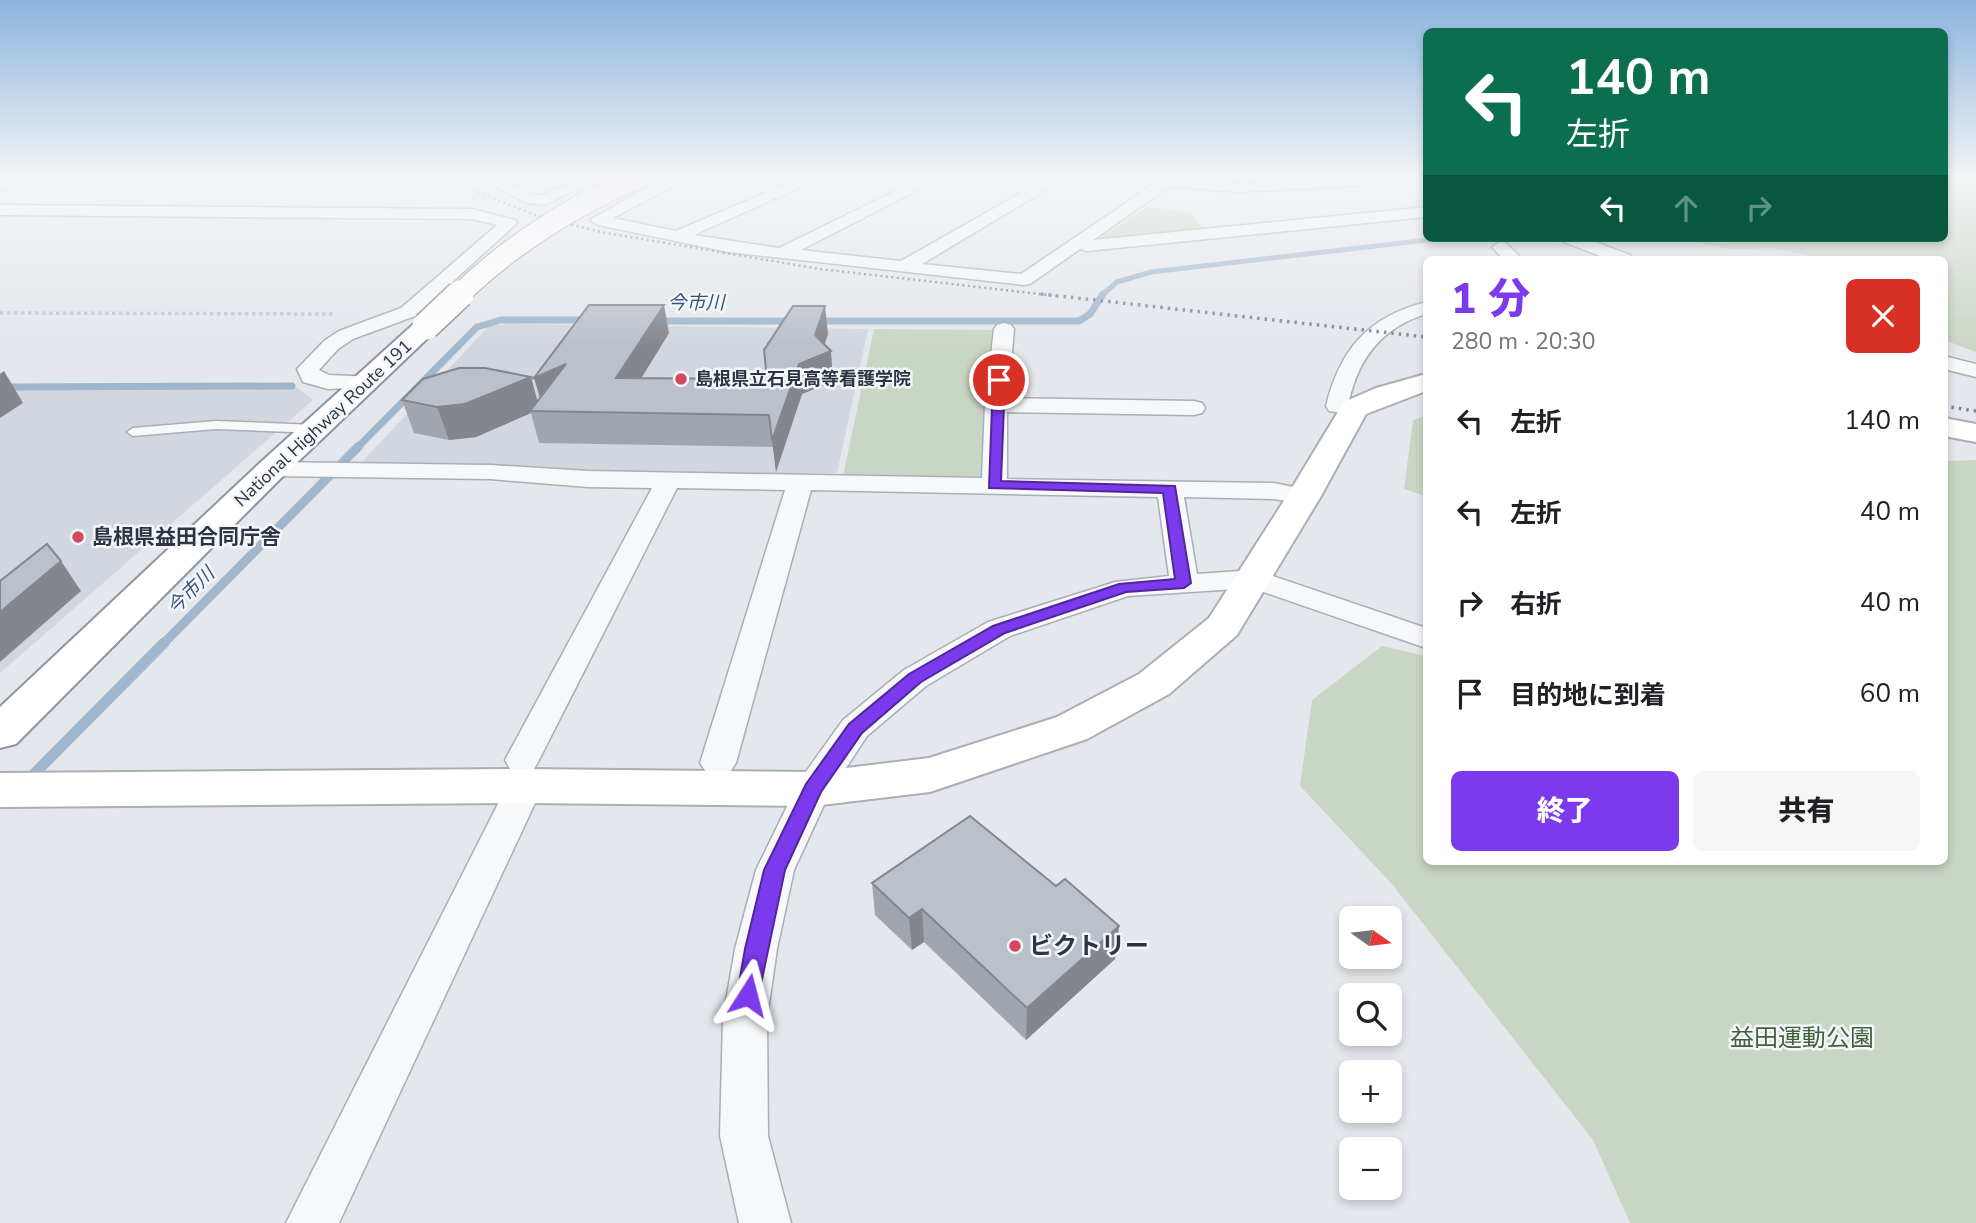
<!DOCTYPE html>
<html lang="ja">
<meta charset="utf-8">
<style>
:root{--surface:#fff;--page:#f6f6f6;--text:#202124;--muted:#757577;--accent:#7c3aed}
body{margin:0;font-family:"Nunito Sans","Noto Sans JP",sans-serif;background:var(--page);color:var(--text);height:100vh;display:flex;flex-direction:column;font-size:26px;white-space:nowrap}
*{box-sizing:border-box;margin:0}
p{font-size:23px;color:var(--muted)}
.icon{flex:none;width:38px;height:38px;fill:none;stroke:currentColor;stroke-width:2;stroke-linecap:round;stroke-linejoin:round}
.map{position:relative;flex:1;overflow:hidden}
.details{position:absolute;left:1423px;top:256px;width:525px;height:609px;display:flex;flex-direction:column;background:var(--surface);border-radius:10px;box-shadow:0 4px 10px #0003}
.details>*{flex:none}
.guide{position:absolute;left:1423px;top:28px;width:525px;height:214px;border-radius:10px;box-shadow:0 4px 10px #0003;background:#0b6e4f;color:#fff;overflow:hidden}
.needle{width:46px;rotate:104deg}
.buttons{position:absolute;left:1339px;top:906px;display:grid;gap:14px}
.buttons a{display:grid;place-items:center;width:63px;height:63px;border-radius:10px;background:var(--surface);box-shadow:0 4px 10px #0003;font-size:35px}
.pin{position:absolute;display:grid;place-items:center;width:60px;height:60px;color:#fff;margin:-30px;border:4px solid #fff;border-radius:50%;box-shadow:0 2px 7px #0007}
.me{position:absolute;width:77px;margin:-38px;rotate:9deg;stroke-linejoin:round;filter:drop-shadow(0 0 5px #0008)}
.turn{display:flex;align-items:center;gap:24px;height:147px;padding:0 28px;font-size:32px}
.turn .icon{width:91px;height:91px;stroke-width:2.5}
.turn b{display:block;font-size:49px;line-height:60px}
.lanes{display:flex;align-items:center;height:66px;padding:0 28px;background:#0003;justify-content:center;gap:35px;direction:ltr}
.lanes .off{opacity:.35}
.round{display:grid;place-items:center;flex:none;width:74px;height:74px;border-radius:10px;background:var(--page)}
.summary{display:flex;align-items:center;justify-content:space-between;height:119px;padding:0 28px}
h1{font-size:42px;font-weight:800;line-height:52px;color:var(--accent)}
.cta{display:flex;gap:14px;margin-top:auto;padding:14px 28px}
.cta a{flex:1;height:80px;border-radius:10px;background:var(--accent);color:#fff;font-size:28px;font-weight:800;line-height:80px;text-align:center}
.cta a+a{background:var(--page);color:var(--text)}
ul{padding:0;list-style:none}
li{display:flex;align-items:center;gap:21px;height:91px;padding:0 28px}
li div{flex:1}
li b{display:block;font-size:26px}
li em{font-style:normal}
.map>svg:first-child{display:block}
</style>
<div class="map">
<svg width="1976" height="1223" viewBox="0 0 1976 1223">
<rect width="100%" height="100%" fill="#e4e7ec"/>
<!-- built -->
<g fill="#d2d6de">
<path d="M506,324L868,329L837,473H591L361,463L488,327Z"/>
<path d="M296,387L313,400L0,673V388Z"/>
</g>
<!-- green -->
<g fill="#cad6c5">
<path d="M1944,176H1976V352L1944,340V259H1826L1772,248L1731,249L1674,238H1944Z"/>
<path d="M1148,207L1190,213L1205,230L1095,241Z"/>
<path d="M874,329L992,330L986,476H843Z"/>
<path d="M1426,416V496L1404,489L1413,420Z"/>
<path d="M1976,460V1223H1630L1593,1140L1391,883L1300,786L1312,700L1382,646L1426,656V861H1944V461Z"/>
</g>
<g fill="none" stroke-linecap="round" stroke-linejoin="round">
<!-- stream-far3 -->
<path stroke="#9fb6cc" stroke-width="5" d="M1101,296L1117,282L1151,272L1445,238"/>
<!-- stream-far2 -->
<g stroke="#9fb6cc" stroke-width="7">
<path d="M656,321H795"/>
<path d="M813,321H1079L1090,314L1103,294"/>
<path d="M0,387L292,386"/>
<path d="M357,448L477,327L501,320H588"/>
</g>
<!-- stream-far1 -->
<path stroke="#9fb6cc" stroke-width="9" d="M162,645L359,446"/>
<!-- stream -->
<path stroke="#9fb6cc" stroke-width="11" d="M27,781L164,643"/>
<defs>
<path id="lane" d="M216,421L316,425L322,429L316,433L216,429L133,436L127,432L133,428Z"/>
<g id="street">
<path d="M12,176H32L0,190V181Z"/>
<path d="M475,176H494L535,195H542L586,176H605L544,205L527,203Z"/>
<path d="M672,176H692L613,218L676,231L805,176H825L694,235L779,248L926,176H945L801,250L901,261L1051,176H1069L922,264L1021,274L1154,184L1125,179L1123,176C1161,176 1198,184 1236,184C1300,183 1363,176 1426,176V182L1237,192L1170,186L1093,240L1426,207V217L1087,251L1080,249L1030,284L1024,285L728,252L598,225L590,220L649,186Z"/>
<path d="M0,205L472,209L515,220L517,223L415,316L353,339L338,349L319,370L329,375L374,377L377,382L374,387L328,389L303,382L297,369L324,341L339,331L401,308L497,225L472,219L0,215Z"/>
<path d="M1562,238H1585L1630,255L1633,259H1608L1564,242Z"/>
<path d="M1500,242L1506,243L1522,259H1503L1492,247Z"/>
<path d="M1426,302V314C1383,327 1359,357 1349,401L1362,403L1365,408L1362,413L1354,415L1329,411L1326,406C1340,349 1368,317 1426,302Z"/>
<path d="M1004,323L1011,325L1014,329L1008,398L1194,401L1202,403L1205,408L1202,413L1194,415L1007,412V479L1274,483L1313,491L1317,496L1313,501L1304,504L1274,499L1184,497L1197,574L1254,570L1264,573L1426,628V648L1252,588L1128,596L1010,636L926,686L867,736L829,794L794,870L777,949L767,1018L768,1136L791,1223H739L720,1136L723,1018L735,949L756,870L800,780L843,720L904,670L988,622L1115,582L1169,576L1158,497L811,490L736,763L730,772L718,776L706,772L700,763L785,490L677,488L539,760L534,769L522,773L510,769L505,760L652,488L588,487L490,479L272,476L263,474L260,469L263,464L272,462L490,465L588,471L982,478L985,405L994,329L997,325Z"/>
<path d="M1944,356L1976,364V377L1944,369Z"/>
<path d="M525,773L538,777L543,786L339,1223H286L507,786L512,777Z"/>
</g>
<g id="secondary">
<path d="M1426,374V391L1366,414L1321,496L1237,635L1169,694L1087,739L930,792L813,806L525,803L0,807V773L525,769L813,772L929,758L1057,717L1139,674L1209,618L1287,496L1344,402L1376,388Z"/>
<path d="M1944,418L1976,424V442L1944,436Z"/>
</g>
<path id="highway" d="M426,318L435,321L439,326L435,331L283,476L16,744L0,748V707L261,462L417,321Z"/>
</defs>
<!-- lane casing -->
<use href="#lane" stroke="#a9aeb7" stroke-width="3"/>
<!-- street casing -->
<use href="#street" stroke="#a9aeb7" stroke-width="3"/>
<!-- secondary casing -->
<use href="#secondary" stroke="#a9aeb7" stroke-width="4"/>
<!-- highway casing -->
<use href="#highway" stroke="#8b95a3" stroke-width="4"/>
<!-- path -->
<path stroke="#c2c5cb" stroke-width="3.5" stroke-dasharray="3.5 3.5" stroke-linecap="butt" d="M0,313L335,314"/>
<!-- lane -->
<use href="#lane" fill="#f7f8fa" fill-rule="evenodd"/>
<!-- street -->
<use href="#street" fill="#f7f8fa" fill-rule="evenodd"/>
<!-- secondary -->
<use href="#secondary" fill="#fff" fill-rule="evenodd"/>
<!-- highway -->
<use href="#highway" fill="#fff" fill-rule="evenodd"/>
<!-- rail-far1 -->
<path stroke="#7d8796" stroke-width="2.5" stroke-dasharray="2 3.5" stroke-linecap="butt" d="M437,176L538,216L601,232L820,269L1057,296"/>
<!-- rail -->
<g stroke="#7d8796" stroke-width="3.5" stroke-dasharray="2.5 5" stroke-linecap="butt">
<path d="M1041,294L1426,337"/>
<path d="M1944,406L1976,411"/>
</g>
<defs>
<path id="highway-bridge-far1" d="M458,296C512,243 572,206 641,176"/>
<path id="highway-bridge" d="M426,326L460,294"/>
</defs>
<!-- highway-bridge-far1 casing -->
<use href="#highway-bridge-far1" stroke="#8b95a3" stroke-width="23" stroke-linecap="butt"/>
<!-- highway-bridge casing -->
<use href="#highway-bridge" stroke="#8b95a3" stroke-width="30" stroke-linecap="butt"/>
<!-- highway-bridge-far1 -->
<use href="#highway-bridge-far1" stroke="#fff" stroke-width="21"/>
<!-- highway-bridge -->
<use href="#highway-bridge" stroke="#fff" stroke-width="27"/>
</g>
<!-- wall -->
<g fill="#a1a6ae">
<path d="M669,333L641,378L767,379L828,334L824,344L833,381L802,394L776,472L773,447L539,443L531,413L476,437L449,440L414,433L402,400L537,402Z"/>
<path d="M872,883L1056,886L1119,926L1115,959L1026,1040L924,942L912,950L875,915Z"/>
</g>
<!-- shaded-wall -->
<g fill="#83878d">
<path d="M664,305L669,333L623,408L616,378Z"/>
<path d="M825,306L828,334L821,355L831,351L833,381L802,394L776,472L772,440L799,364L815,335Z"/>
<path d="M566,364L543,408L534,378Z"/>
<path d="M4,371L23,403L0,418V374Z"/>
<path d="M531,377L540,410L530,411L531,413L476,437L449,440L437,407Z"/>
<path d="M61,561L81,591L0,662V612Z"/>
<path d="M922,909L924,942L912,950L909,918Z"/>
<path d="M1119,926L1115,959L1026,1040L1027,1008Z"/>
</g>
<!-- building -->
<g fill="#bbc1ca" stroke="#83878d" stroke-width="2">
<path d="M589,305H664L616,378L767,379L764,350L793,306H825L815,335L831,351L799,364L772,440L769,415L530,411L566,364L534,378Z"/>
<path d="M459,368H485L531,377L465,404L437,407L402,400L423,379Z"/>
<path d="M47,544L61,561L0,612V581Z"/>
<path d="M970,816L1056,886L1065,879L1119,926L1027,1008L922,909L909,918L872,883Z"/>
</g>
<!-- sky -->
<linearGradient id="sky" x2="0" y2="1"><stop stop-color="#8bb5dd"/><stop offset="0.51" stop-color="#f3f4f6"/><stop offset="1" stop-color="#f3f4f6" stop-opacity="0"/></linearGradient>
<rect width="1976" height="347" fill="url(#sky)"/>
<!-- route -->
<path fill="#7c3aed" stroke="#51269a" stroke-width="2" d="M999,376L1005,380L1001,481L1175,486L1191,583L1184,588L1126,592L1005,633L921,682L862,733L821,792L785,870L757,1003L748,1006L740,1003L737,995L745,949L764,870L806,784L849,724L909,674L993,626L1119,584L1175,579L1163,493L989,488L993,380Z"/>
<!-- markers -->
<g fill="#d24860" stroke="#f4f6f9" stroke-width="2.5">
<circle cx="681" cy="379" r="7"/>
<circle cx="78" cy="537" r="7"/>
<circle cx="1015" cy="946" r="7"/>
</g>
<g text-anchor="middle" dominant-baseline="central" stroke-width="5" stroke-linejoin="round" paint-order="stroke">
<!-- far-poi labels -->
<g font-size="18" font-weight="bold" fill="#2b3545" stroke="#f4f6f9" text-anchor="start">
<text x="695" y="379">島根県立石見高等看護学院</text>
</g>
<!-- far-street labels -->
<g font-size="18" fill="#2b3545" stroke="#f4f6f9">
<text transform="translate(323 423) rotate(-43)">National Highway Route 191</text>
</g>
<!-- far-water labels -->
<g font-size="19" font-style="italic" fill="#34557a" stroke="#f4f6f9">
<text x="696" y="303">今市川</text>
<text transform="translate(191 591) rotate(-45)">今市川</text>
</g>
<!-- poi labels -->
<g font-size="21" font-weight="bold" fill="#2b3545" stroke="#f4f6f9" text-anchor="start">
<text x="92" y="537">島根県益田合同庁舎</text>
</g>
<!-- near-poi labels -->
<g font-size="24" font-weight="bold" fill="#2b3545" stroke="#f4f6f9" text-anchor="start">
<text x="1029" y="946">ビクトリー</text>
</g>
<!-- near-park labels -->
<g font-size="24" fill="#416138" stroke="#f4f6f9">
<text x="1802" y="1038">益田運動公園</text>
</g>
</g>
</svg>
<div class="buttons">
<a><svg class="needle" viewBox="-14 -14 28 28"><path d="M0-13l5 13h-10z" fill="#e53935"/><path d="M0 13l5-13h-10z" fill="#757577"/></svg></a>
<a><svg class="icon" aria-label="search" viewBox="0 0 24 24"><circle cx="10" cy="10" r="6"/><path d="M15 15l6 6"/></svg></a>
<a>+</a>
<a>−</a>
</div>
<div class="pin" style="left:999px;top:380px;background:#d93025"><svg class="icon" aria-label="arrive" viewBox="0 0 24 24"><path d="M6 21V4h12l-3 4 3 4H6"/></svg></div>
<svg class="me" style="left:748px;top:995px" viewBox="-20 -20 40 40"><path d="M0-17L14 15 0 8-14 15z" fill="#7c3aed" stroke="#fff" stroke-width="4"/></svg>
<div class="guide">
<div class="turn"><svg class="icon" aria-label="left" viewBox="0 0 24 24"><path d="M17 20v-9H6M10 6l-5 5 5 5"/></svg><div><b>140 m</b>左折</div></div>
<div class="lanes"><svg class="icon" aria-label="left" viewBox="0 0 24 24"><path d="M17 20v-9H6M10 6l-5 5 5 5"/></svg><svg class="icon off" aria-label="ahead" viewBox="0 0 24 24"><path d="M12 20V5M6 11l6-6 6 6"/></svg><svg class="icon off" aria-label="right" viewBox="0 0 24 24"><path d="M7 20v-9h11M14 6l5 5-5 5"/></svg></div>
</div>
<section class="details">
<div class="summary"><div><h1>1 分</h1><p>280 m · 20:30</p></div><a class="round" style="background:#d93025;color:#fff"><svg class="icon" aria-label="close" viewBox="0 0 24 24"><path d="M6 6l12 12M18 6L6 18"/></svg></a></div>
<ul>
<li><svg class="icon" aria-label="left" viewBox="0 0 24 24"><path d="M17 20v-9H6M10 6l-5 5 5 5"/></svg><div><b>左折</b></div><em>140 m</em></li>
<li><svg class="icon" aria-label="left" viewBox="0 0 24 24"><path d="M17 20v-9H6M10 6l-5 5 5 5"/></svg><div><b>左折</b></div><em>40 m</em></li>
<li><svg class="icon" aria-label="right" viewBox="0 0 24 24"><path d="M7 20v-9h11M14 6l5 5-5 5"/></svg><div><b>右折</b></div><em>40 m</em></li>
<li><svg class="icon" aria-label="arrive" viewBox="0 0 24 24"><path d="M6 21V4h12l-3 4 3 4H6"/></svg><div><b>目的地に到着</b></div><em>60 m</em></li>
</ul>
<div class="cta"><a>終了</a><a>共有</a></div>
</section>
</div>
